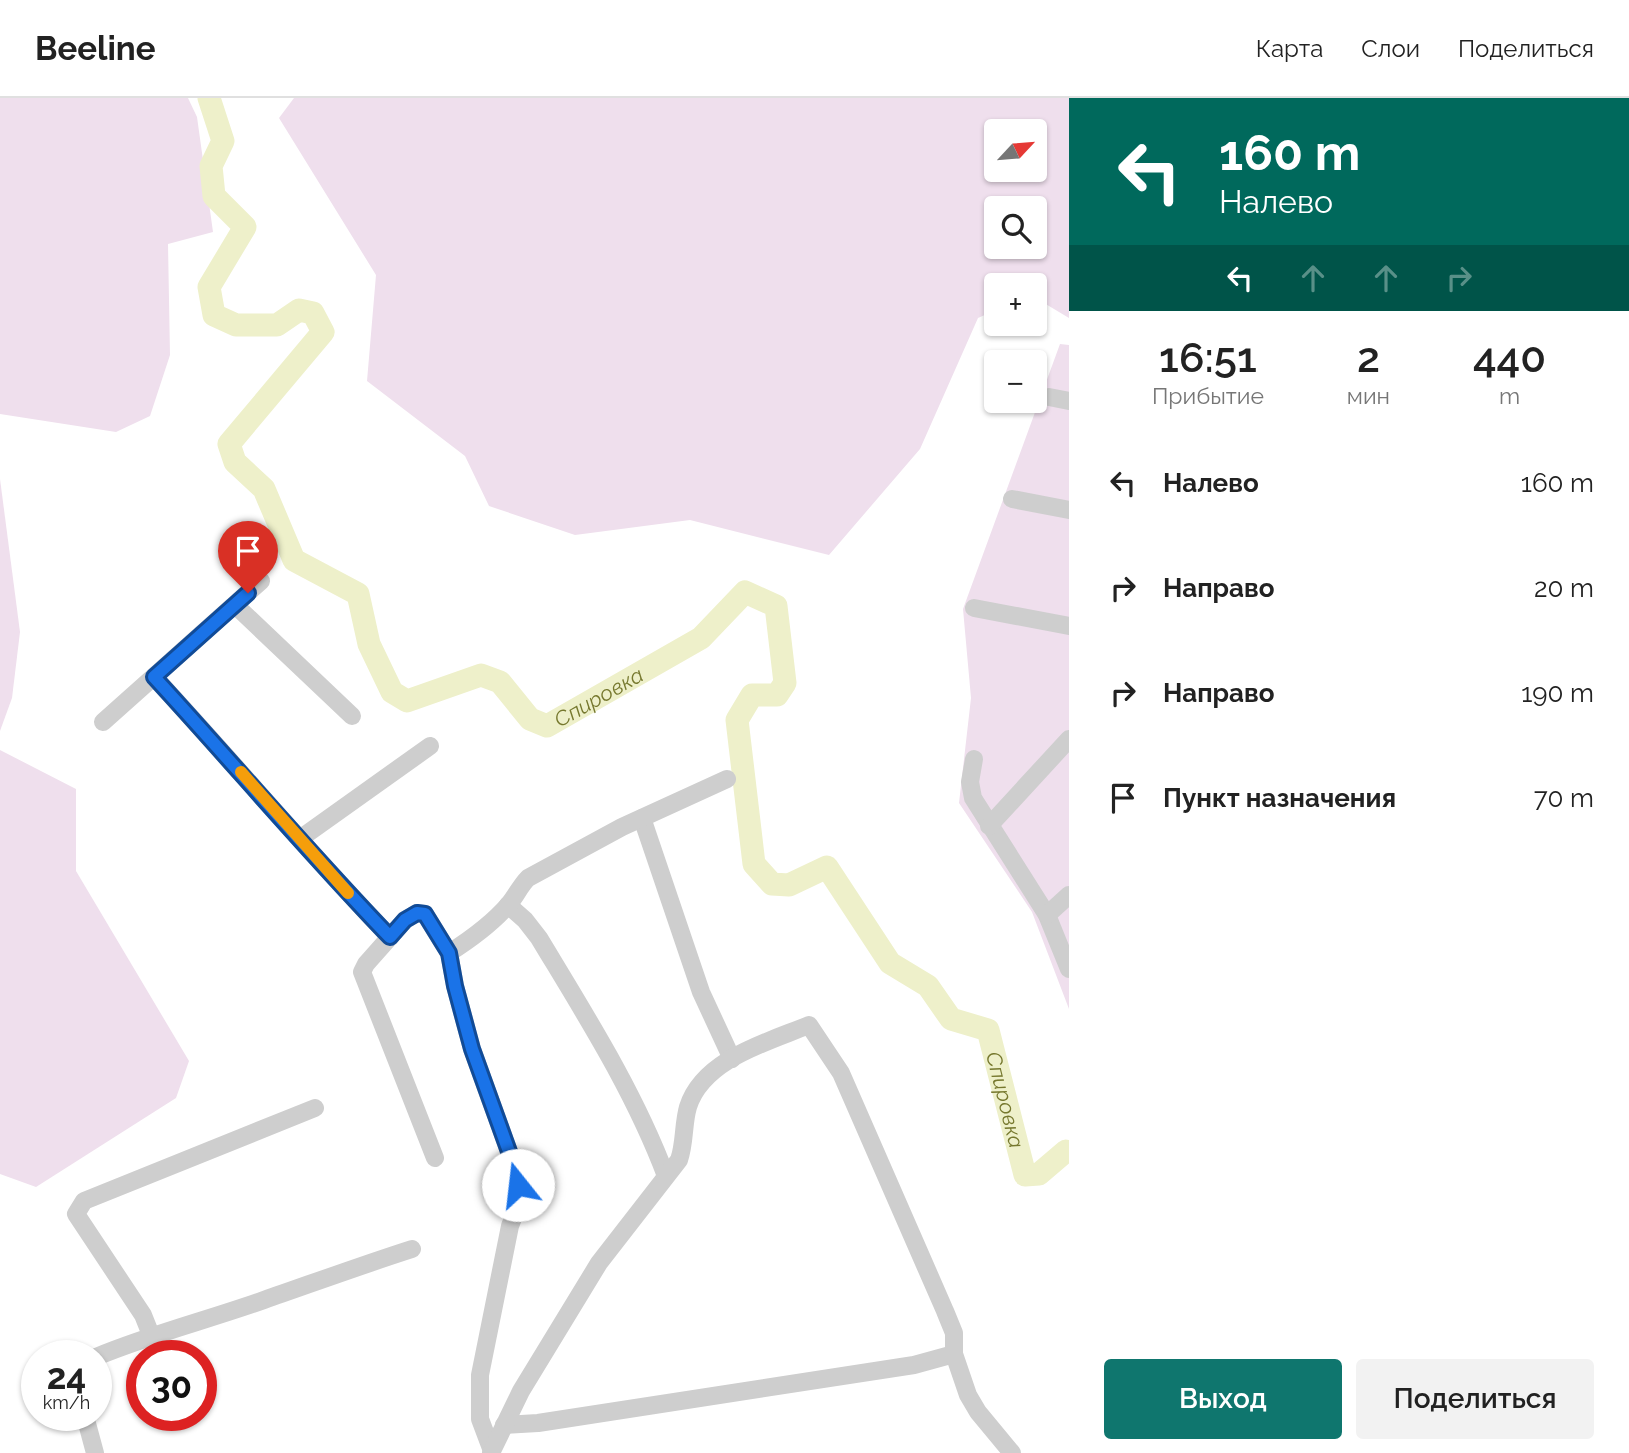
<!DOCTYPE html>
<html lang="ru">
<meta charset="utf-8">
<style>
:root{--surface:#fff;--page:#f2f2f2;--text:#222;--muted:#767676;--line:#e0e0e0;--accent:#0f766e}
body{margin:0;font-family:Raleway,sans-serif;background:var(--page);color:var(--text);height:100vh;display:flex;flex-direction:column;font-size:26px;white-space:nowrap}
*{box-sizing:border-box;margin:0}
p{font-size:23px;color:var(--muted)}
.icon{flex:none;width:38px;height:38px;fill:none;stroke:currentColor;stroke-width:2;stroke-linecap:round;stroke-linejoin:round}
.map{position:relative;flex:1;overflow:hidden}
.drawer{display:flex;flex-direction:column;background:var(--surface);width:560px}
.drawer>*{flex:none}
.top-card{background:#00695c;color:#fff;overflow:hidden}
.needle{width:46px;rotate:64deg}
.fabs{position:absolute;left:984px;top:21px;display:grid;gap:14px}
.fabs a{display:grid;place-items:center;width:63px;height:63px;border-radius:7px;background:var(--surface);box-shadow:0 2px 5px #0004;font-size:35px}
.speed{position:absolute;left:21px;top:1242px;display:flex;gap:14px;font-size:35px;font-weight:700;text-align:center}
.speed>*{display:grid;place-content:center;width:91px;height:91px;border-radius:50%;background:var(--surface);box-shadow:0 2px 5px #0004;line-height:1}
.speed small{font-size:18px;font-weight:400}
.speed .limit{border:10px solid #d22;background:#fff;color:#111}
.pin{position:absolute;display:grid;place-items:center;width:60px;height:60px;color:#fff;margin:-72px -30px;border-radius:50% 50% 50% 0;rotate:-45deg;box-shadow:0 0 7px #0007}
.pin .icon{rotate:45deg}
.me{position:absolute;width:77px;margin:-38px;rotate:344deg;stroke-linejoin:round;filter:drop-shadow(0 0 5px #0008)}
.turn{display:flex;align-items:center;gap:24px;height:147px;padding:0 35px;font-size:32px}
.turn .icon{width:91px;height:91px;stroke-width:2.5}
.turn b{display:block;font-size:49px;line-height:60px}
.lanes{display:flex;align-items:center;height:66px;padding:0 35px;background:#0003;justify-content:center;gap:35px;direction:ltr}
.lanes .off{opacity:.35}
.eta{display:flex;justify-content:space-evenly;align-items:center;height:119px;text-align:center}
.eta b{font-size:42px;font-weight:600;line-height:49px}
.action{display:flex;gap:14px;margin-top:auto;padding:14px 35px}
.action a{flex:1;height:80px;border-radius:7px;background:var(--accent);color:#fff;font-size:28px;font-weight:600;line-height:80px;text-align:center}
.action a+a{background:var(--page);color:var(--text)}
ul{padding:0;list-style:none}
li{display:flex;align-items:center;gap:21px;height:105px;padding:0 35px}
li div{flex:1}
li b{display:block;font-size:26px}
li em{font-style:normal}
header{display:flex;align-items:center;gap:42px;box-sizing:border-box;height:98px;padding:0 35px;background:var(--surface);border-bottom:2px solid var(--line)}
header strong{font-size:33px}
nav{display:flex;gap:38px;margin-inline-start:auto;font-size:24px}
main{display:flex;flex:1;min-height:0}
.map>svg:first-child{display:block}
</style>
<header>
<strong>Beeline</strong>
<nav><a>Карта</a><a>Слои</a><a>Поделиться</a></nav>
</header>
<main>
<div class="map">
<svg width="1069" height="1355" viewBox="0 0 1069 1355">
<rect width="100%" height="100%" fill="#fff"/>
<!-- green -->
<g fill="#efdfed" fill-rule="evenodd">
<path d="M0,0H188L197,19L213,134L168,146L170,257L150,318L116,334L0,316Z"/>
<path d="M294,0H1069V220L1034,199V187H996V212L978,220L920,351L829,457L690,422L575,437L489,408L465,358L367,283L376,177L279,20ZM996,33H1034V72H996ZM996,110H1034V149H996Z"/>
<path d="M1060,246L1069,247V911L1032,814L959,705L971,600L963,511Z"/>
<path d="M0,381L20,534L12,600L0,633Z"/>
<path d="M0,652L76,691V773L189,963L176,1000L36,1089L0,1076Z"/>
</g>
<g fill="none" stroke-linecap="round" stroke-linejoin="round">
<!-- river -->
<path stroke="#eef0ca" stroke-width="23" id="s1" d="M209,0L223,43L211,68L214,98L245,129L209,189L214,217L236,227H277L299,212L313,215L323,234L229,346L235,364L264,391L294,462L358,496L369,546L392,594L407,603L481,577L500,584L530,621L547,628L701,540L745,494L776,508L785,585L777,597H752L737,622L754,766L772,786L789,787L827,769L890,865L928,888L951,921L988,932L1025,1077L1039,1076L1066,1053L1069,1054"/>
<!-- minor -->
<g stroke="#cecece" stroke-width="18">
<path d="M1049,299L1069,303"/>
<path d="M1012,401L1069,412"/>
<path d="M235,507L352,618"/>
<path d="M974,510L1069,528"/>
<path d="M154,579C234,665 309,755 390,839"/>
<path d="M103,624L261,483"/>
<path d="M974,661L970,684L973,700L1047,817L1069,871"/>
<path d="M642,720L701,894L732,961"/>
<path d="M989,728L1069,641"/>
<path d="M301,740L430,648"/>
<path d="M508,807L525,822L539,840C586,918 634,993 666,1078"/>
<path d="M1047,817L1069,797"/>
<path d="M449,855C471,841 492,826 509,806C516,798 520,788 528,780L622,729L727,681"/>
<path d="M435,1060L362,874L366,866L405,822L417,815L425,816L449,855L455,888L472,951L516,1073L520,1102L510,1128L480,1277V1321L492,1353"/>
<path d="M149,1238V1232L143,1217L76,1116L84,1103L315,1010"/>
<path d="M96,1259C151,1236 208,1222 264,1202C313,1185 362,1167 412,1151"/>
<path d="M85,1318L95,1355"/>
<path d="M504,1327L538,1325L914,1267L954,1256"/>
<path d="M491,1355L521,1293L599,1165L679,1062C685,1045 683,1026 688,1009C703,961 768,944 809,927L841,975L945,1213L954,1235V1256L968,1297L978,1314L1012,1355"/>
</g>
</g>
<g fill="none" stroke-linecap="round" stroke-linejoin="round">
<defs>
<path id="route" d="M248,495L154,579C233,665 309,755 390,839L405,822L417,815L425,816L449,855L455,888L472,951L516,1073L518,1087"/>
</defs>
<!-- route casing -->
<use href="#route" stroke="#114b97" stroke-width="18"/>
<!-- route -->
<use href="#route" stroke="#1a73e8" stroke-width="12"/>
<!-- slow -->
<path stroke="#f59e0b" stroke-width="12" d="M241,674L348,795"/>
</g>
<g text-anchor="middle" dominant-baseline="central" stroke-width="7" stroke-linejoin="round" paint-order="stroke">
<!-- water labels -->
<g font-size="21" font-style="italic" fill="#76782e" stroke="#fff">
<text stroke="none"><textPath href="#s1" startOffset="1073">Спировка</textPath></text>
<text stroke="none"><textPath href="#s1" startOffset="1976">Спировка</textPath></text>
</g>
</g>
</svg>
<div class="fabs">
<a><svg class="needle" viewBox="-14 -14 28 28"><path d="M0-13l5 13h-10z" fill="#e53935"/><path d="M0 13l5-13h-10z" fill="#767676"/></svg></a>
<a><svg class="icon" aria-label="search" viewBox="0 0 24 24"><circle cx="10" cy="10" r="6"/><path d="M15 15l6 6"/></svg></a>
<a>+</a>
<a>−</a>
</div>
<div class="speed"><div>24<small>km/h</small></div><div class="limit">30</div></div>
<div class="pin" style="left:248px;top:495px;background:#d93025"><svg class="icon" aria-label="arrive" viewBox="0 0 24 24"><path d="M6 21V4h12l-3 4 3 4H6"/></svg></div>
<svg class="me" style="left:518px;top:1087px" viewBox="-20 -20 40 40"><circle r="19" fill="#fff"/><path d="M0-13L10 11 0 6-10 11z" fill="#1a73e8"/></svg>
</div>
<section class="drawer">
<div class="top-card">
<div class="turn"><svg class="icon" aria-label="left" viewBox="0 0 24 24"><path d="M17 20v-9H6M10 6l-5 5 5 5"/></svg><div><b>160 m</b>Налево</div></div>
<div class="lanes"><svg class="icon" aria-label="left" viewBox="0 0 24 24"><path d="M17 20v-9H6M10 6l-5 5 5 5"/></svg><svg class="icon off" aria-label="ahead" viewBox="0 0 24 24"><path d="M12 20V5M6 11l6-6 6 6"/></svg><svg class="icon off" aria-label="ahead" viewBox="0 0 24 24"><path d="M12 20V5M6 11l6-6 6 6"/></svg><svg class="icon off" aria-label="right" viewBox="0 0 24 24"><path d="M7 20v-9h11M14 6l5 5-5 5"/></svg></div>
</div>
<div class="eta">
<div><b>16:51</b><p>Прибытие</p></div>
<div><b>2</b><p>мин</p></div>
<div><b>440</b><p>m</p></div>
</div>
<ul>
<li><svg class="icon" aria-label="left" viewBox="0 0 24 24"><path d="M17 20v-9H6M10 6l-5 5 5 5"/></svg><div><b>Налево</b></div><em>160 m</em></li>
<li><svg class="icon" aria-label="right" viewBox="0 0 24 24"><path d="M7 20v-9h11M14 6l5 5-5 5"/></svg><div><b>Направо</b></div><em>20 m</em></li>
<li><svg class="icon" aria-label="right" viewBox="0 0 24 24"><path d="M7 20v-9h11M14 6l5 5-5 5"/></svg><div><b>Направо</b></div><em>190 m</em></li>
<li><svg class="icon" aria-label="arrive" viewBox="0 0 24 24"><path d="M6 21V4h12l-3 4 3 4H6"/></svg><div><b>Пункт назначения</b></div><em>70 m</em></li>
</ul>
<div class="action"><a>Выход</a><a>Поделиться</a></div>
</section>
</main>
